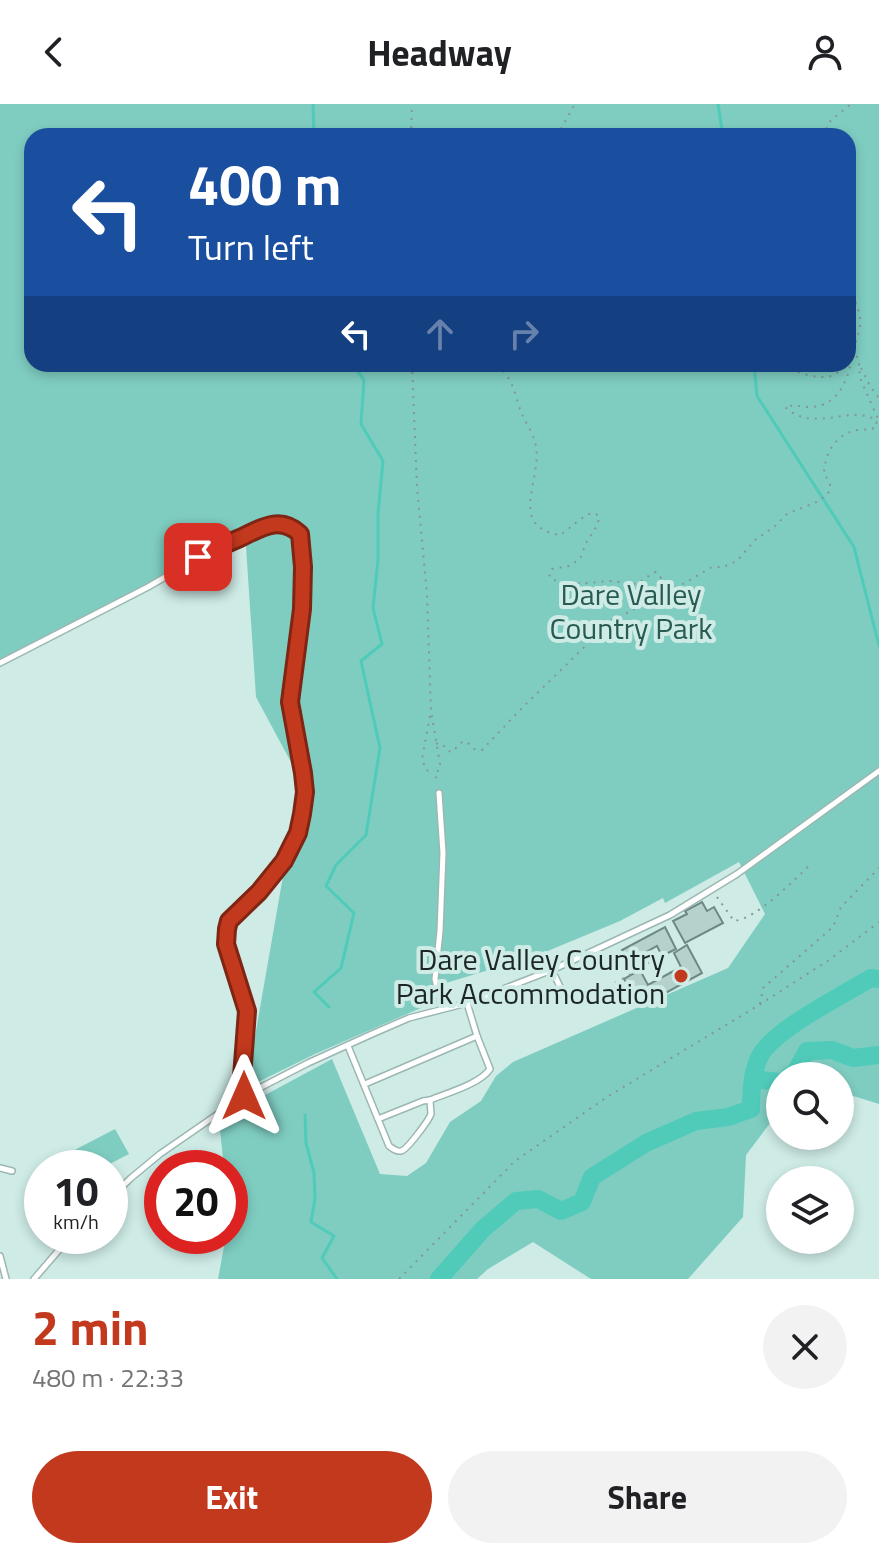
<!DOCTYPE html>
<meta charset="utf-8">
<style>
:root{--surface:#fff;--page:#f2f2f2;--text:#202124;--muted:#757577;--accent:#c3391d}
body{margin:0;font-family:"Titillium Web",sans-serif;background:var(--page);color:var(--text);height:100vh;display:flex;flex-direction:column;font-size:30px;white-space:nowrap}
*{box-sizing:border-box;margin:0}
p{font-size:26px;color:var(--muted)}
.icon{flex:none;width:44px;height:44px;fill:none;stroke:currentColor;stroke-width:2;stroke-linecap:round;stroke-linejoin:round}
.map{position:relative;height:1175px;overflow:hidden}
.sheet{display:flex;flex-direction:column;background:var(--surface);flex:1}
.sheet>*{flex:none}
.guide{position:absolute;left:24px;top:24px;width:832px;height:244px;border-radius:24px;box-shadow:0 4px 12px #0003;background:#1a4fa0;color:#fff;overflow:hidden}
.buttons{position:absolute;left:766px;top:958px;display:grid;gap:16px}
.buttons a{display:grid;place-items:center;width:88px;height:88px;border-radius:50%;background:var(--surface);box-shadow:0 4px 12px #0003;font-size:40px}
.speed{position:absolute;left:24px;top:1046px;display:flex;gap:16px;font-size:40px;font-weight:700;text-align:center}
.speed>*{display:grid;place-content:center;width:104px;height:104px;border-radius:50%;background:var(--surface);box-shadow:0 4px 12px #0003;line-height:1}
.speed small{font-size:20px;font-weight:400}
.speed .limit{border:12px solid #d22;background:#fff;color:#111}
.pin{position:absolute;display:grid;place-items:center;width:68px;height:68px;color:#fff;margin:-34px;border-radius:16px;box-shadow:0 4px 12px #0006}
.me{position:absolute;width:88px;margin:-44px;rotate:0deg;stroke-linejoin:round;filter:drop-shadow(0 0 6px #0008)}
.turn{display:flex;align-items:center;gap:28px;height:168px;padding:0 32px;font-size:36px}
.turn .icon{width:104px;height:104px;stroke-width:2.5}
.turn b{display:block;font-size:56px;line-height:68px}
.lanes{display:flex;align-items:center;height:76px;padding:0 32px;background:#0003;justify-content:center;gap:40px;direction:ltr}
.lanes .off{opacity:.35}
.round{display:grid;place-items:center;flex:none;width:84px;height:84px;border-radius:42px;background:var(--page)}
.overview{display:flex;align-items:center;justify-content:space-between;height:136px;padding:0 32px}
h1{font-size:48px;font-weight:700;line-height:60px;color:var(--accent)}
.button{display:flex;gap:16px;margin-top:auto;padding:16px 32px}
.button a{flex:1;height:92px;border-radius:48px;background:var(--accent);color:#fff;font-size:32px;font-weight:700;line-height:92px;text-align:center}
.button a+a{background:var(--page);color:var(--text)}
header{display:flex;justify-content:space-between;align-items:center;height:104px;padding:0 32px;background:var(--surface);font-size:36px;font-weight:700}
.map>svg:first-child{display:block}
</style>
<header><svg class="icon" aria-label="back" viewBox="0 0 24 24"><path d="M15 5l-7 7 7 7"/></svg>Headway<svg class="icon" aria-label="person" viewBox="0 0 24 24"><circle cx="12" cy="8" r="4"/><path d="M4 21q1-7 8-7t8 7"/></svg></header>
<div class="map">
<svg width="879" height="1175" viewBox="0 0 879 1175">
<rect width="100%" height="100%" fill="#ceebe6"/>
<!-- green -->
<g fill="#7fcdc1" fill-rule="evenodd">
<path d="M0,0H879V1000L850,991L840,993V972H780V1006L746,1051L743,1113L688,1175H591L533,1138L488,1165L477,1175H218L226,1132H230V1064H224L219,1016L332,955L380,1070L407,1072L426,1059L450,1018L481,997L496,972L513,958L728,864L765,810L739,758L665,799L663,794L620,817L538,851L423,886V903L315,950L246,984L300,675L256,593L245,428L53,531L0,557ZM32,32H848V260H32Z"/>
<path d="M115,1025L129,1050L102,1064H70L63,1052Z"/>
</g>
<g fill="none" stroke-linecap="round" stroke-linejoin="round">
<!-- stream -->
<g stroke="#50cbba" stroke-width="3">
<path d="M313,0L314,32"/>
<path d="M718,0L723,32"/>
<path d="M754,260L757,292L854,443L879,542"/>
<path d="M329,903L314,888L341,864L354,809L326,782L336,761L366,731L380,644L361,557L382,540L373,504L378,456V410L383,357L361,320L364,276L352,260"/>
<path d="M305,1011L306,1039L314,1069L315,1095L311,1118L334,1132L322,1154L337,1175"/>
</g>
<!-- river -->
<g stroke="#50cbba" stroke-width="18">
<path d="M789,972L796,967L807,947L832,946L853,954L879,951"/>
<path d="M753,975L780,978"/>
<path d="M439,1175L483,1125L516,1097L538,1095L561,1107L582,1098L592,1073L646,1039L696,1017L728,1013L751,1005C751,987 752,966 761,950C777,924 843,891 871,874L879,875"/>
</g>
</g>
<!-- building -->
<g fill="#b5d1cc" stroke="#6e8984" stroke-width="2">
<path d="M702,798L707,807L714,803L723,819L685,839L673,817L687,810L685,807Z"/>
<path d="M665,823L676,845L662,852L657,842L643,850L648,859L633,867L622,846Z"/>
<path d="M687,841L702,869L640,903L624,875L640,866L648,881L681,863L674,849Z"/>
</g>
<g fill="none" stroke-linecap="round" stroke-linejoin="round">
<defs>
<g id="service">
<path d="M0,559L148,483L217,443L262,422L278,420L292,423L300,430L303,463L302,505L290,598L303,669L305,688L302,710L298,729L284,757L259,788L229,817L227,825L226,840L247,907L242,973L244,992"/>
<path d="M439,689L443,749L440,827L435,875L442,905"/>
<path d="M552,866L563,889"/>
<path d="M348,942L389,1042C392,1044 396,1048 401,1047C407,1046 429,1016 431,1010C431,1009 430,998 430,996"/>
<path d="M365,980L477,932"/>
<path d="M378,1015L423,997L430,996C447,989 480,980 490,965L477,932L467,899"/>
<path d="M0,1064L12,1067"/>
<path d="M110,1094L131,1074L160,1050L244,992L308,959L372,930L409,914L467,899L552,866L670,811L737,770L879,667"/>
<path d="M0,1152L6,1175"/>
<path d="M34,1175L71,1132"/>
</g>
</defs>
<!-- service casing -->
<use href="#service" stroke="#9cb7b2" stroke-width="8"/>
<!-- path -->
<g stroke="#839895" stroke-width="2" stroke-dasharray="2 6" stroke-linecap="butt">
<path d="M411,32L412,0"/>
<path d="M557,32L575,0"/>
<path d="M822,32L831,16L851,0"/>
<path d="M848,175L860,211V224L854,244L859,259L860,274L879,317"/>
<path d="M848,220L853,242"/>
<path d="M412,260L417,383L427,490L431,607L440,660L439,666L435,669L438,680"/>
<path d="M499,260C503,267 509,274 512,281C516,290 518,301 522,310C526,320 533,329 535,338C545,373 505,422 560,431C570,425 583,410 594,409L599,412L598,420L586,439L580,455L569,462L552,465L549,470L551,475C571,482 588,479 608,477C619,476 630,483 640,478C646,475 649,470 656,468L661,474L656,485L649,491"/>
<path d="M861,264L870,282L879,294"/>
<path d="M430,612L422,655L426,666L434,669"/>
<path d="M436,640L438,639L443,641L448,647L452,648L462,638H467L474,645L482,646L521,605L612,516L633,506L647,494L681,481L712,463H723L737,457L755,436L774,423L787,410L819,397L829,388L830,380L824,369C825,348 837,329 858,326C867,325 870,327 877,322L876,316C849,300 815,330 785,303C794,300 801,303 811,303C834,302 844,284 850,264L848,261C843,264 838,270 831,272C815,276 794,267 779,260"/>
<path d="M717,793L734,817C758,814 793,777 811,760"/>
<path d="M601,854L610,870"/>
<path d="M615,879L658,855"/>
<path d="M760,900L763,884L833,823L841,803L879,764"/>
<path d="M399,1175L515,1057L607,993L759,901L829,856L879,818"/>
</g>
<!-- service -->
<use href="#service" stroke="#fff" stroke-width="5"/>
</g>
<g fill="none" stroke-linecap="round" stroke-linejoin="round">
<defs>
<path id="route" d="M198,453C212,446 226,440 240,434C261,424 280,411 300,430L303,463L302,505L290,598L303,669L305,688L302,710L298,729L284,757L259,788L229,817L227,825L226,840L247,907L242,973L244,992"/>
</defs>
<!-- route casing -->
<use href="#route" stroke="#7f2513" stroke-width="20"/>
<!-- route -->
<use href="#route" stroke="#c3391d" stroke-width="14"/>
</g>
<!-- markers -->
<circle fill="#c3391d" stroke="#ceebe6" stroke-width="3" cx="681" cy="872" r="8"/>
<g text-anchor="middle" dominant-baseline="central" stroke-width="8" stroke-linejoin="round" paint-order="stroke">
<!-- park labels -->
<g font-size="30" fill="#275b53" stroke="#ceebe6">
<text x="631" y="490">Dare Valley<tspan x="631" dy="34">Country Park</tspan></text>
</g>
<!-- poi labels -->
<g font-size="30" fill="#1c2625" stroke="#ceebe6" text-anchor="end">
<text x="665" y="855">Dare Valley Country<tspan x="665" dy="34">Park Accommodation</tspan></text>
</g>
</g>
</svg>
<div class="buttons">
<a><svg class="icon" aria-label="search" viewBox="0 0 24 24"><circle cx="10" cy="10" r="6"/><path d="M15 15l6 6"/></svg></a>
<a><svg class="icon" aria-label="layers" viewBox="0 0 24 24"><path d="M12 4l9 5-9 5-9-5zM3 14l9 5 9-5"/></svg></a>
</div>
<div class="speed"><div>10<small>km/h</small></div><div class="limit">20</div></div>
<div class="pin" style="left:198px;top:453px;background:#d93025"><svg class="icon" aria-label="arrive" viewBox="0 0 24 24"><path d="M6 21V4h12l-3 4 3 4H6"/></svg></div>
<svg class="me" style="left:244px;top:992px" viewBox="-20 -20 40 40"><path d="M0-17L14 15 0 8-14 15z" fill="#c3391d" stroke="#fff" stroke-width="4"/></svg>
<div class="guide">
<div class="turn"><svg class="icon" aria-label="left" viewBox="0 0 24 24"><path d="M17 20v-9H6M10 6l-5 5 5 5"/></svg><div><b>400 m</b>Turn left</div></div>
<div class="lanes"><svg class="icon" aria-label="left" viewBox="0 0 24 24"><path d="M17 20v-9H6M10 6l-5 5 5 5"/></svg><svg class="icon off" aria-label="ahead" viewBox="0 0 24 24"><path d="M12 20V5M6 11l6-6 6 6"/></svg><svg class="icon off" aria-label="right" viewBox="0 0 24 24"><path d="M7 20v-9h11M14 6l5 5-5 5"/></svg></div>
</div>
</div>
<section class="sheet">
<div class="overview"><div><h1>2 min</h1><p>480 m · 22:33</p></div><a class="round"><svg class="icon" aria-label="close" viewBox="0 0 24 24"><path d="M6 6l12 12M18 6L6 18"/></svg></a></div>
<div class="button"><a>Exit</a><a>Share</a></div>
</section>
